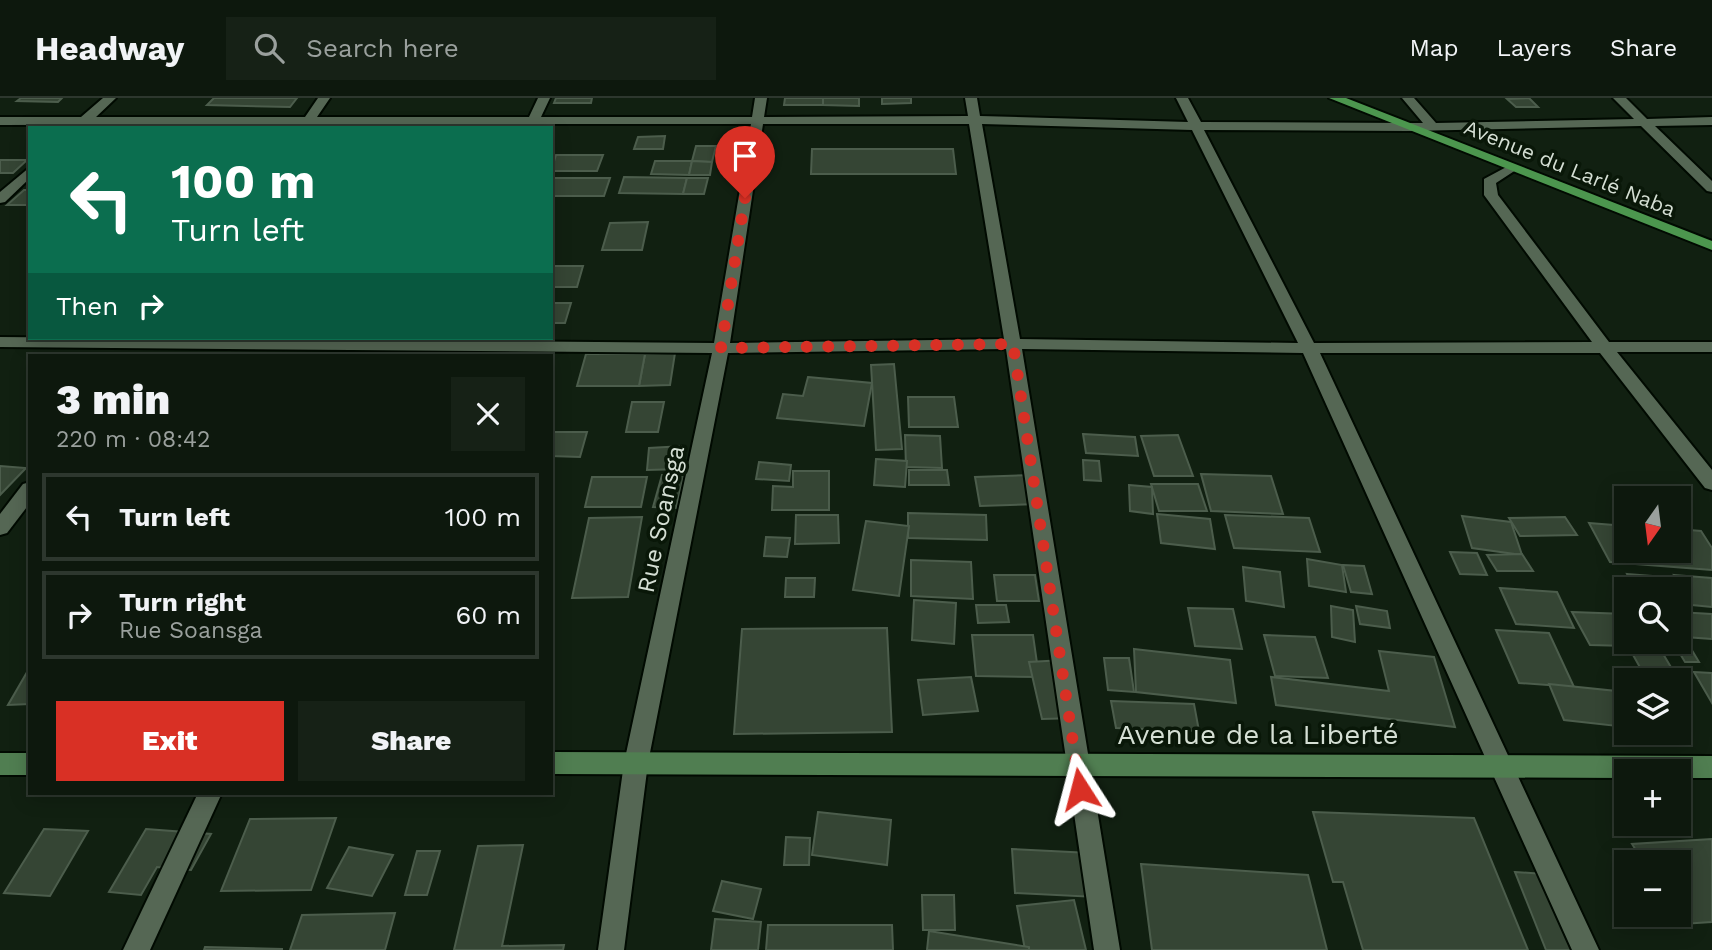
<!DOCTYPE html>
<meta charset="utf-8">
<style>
:root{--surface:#0d180d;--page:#162116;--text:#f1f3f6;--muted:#9aa09d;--line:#2d372e;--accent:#d93025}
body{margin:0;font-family:"Work Sans",sans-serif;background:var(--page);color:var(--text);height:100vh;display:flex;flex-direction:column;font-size:26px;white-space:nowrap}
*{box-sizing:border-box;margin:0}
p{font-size:23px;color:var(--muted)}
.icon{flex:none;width:38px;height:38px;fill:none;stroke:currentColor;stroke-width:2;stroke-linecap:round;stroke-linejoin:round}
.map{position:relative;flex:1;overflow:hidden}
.drawer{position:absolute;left:28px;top:256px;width:525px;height:441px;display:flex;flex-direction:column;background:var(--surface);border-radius:0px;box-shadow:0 4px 18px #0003,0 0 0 2px var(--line)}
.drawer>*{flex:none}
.top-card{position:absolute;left:28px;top:28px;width:525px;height:214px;border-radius:0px;box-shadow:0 4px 18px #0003,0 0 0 2px var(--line);background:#0b6e4f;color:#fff;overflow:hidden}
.needle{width:46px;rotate:194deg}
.controls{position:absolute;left:1614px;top:388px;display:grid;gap:14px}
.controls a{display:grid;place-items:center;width:77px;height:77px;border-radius:0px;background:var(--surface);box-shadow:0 4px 18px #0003,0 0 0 2px var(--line);font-size:35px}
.pin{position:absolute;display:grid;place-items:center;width:60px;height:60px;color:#fff;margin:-72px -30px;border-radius:50% 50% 50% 0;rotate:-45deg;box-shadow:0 0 7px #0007}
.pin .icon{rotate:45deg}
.me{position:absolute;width:77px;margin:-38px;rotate:351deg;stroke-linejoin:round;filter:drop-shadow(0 0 5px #0008)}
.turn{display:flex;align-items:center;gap:24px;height:147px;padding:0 28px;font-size:32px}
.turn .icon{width:91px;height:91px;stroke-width:2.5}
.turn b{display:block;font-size:49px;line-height:60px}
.then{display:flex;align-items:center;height:66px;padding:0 28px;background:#0003;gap:14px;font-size:26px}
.round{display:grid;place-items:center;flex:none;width:74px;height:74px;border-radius:0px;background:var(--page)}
.summary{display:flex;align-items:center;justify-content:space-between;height:119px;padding:0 28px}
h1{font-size:42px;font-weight:800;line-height:52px}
.primary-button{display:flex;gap:14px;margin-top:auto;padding:14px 28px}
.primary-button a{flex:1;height:80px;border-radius:0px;background:var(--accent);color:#fff;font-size:28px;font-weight:800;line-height:80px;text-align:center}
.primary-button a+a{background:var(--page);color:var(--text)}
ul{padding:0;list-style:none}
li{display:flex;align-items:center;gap:21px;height:88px;margin:0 14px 10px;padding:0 14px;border:4px solid var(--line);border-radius:0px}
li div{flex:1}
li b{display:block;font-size:26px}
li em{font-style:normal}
header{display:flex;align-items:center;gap:42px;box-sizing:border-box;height:98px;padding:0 35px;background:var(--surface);border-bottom:2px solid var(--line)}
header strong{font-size:33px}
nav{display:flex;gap:38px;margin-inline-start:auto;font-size:24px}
.search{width:490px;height:63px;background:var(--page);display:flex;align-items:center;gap:18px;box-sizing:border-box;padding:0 24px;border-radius:0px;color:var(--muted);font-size:26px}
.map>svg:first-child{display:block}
</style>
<header>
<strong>Headway</strong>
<div class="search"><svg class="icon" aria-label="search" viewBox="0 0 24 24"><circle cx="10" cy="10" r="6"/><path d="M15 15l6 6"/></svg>Search here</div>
<nav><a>Map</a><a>Layers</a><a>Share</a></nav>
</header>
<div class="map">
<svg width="1712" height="852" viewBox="0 0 1712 852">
<rect width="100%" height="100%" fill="#112011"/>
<!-- building -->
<g fill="#354534" stroke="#4c5d4c" stroke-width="2">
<path d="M21,0H62L58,4L17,3Z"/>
<path d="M214,0H297L290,9L207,7Z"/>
<path d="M556,0H592L591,5H554Z"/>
<path d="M785,0H823V7H784Z"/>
<path d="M823,0H859V8L823,7Z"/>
<path d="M882,0H911V5L882,6Z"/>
<path d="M1529,0L1538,9H1516L1507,1Z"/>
<path d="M665,38L663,51H634L638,39Z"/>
<path d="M696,48H716L712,64L692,63Z"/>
<path d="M812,51H953L956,76H811Z"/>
<path d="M556,57H603L597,73H551Z"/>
<path d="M0,62H27L13,75H0Z"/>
<path d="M655,63H692L689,77L651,76Z"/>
<path d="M692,63L712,64L710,77H689Z"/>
<path d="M624,79L687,80L683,96L619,95Z"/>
<path d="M551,80H610L604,98H551Z"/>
<path d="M687,80H708L704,96H683Z"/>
<path d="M24,92H30V107H7Z"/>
<path d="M648,124L642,152H602L610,125Z"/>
<path d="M551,168H583L577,189H551Z"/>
<path d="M551,205H571L565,225H551Z"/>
<path d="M675,255L670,287L639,288L645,256Z"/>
<path d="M586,256H645L639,288H577Z"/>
<path d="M894,266L902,351L876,352L871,267Z"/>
<path d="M808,279L872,285L864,328L777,320L783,296L803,298Z"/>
<path d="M908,299H954L958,329H909Z"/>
<path d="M632,304H664L658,334H626Z"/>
<path d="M551,334H587L580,359L551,358Z"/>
<path d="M1083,336L1135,339L1138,358L1086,355Z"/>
<path d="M905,337L940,338L942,370L906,369Z"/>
<path d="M1178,337L1193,378H1154L1141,338Z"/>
<path d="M683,348L682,371L647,372L649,350Z"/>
<path d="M876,361L907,363L905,389L874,387Z"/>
<path d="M1083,362L1099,363L1101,383L1084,382Z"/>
<path d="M759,364L791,367L789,383L756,381Z"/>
<path d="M0,368L26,370L0,397Z"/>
<path d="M909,372H947L949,387H909Z"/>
<path d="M793,373H829V412H772L773,388L793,389Z"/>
<path d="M1201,376L1271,378L1283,416L1211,413Z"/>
<path d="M662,377L684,378L676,410L653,409Z"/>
<path d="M1032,377L1039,406L980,408L975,379Z"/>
<path d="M592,379H647L641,409H585Z"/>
<path d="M1151,386H1198L1207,413H1159Z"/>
<path d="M1129,387L1152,389L1153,416L1130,413Z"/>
<path d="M908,415L986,417L987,442L908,440Z"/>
<path d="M1157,416L1210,421L1215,451L1161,445Z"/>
<path d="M796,417H838L839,445L795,446Z"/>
<path d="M1225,417L1309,420L1320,454L1234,450Z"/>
<path d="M1462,418L1511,424L1522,457L1472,450Z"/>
<path d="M642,419L628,499L572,500L589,420Z"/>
<path d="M1565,419L1577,437L1520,438L1509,420Z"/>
<path d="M866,423L909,428L899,498L853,492Z"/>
<path d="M1589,425L1626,428V453H1678V431L1701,433L1712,450V472L1610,464Z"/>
<path d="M766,439L790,440L787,459L764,458Z"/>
<path d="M1450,454L1477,455L1487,477L1460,476Z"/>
<path d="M1522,456L1533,473H1497L1487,457Z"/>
<path d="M1307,461L1342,467L1346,494L1309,488Z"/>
<path d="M911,462L971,464L973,501L911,498Z"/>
<path d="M1343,467L1364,468L1372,496L1351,494Z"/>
<path d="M1243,469L1280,474L1284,509L1246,503Z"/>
<path d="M1627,476L1665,479L1672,492H1635Z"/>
<path d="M994,477H1035L1039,503H997Z"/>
<path d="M1674,477L1712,480V509L1692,507Z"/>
<path d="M786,480H815L814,499H785Z"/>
<path d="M1500,490L1557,494L1574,530L1516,526Z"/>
<path d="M914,502L956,505L954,546L912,542Z"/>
<path d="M976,507H1006L1009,524L978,525Z"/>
<path d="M1331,508L1353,512L1355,544L1332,539Z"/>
<path d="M1356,508L1387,513L1390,530L1360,526Z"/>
<path d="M1188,510L1233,511L1242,551L1195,548Z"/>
<path d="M1572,514L1626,516V544H1656L1678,581L1646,580L1628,548L1590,547Z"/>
<path d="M1678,514L1712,516V541L1684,539L1699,564H1685L1673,544H1678Z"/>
<path d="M887,530L892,634L734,636L742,531Z"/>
<path d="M1496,532L1549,535L1574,589L1519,585Z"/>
<path d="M972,537H1033L1039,579L976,578Z"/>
<path d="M1264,537L1315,539L1328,580L1275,578Z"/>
<path d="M1134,551L1230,562L1236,605L1136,594Z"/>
<path d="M1379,553L1434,559L1455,629L1276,607L1271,579L1389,593Z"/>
<path d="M1104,560H1129L1134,594L1108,592Z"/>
<path d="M1064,562L1078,620L1042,621L1029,564Z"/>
<path d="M30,569V606L8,607Z"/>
<path d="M1694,574L1712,575V605Z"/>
<path d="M971,579L978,613L923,617L918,582Z"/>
<path d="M1549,586L1626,594V629L1564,622Z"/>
<path d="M1111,603L1194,606L1199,633L1116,630Z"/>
<path d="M818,714L891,722L887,767L812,757Z"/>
<path d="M1313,714L1474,720L1528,852H1363L1343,784H1333Z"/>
<path d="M336,720L311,792L221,793L250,721Z"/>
<path d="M44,731L88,733L50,798L4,795Z"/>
<path d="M146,731L211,736L191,772L157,769L141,797L109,794Z"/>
<path d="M786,739L810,740L809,767H784Z"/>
<path d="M1712,741V824L1682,826L1676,817L1678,765H1644L1632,746Z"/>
<path d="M523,747L502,848L564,847L563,852H454L478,748Z"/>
<path d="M349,749L393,757L372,798L327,790Z"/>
<path d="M1012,751L1090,755L1096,799L1015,795Z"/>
<path d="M417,753H440L427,797H405Z"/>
<path d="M1141,766L1308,777L1327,852H1152Z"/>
<path d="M1515,774L1544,776L1575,852H1546Z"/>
<path d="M722,783L761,791L753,821L713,813Z"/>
<path d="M922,797H954L955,832H923Z"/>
<path d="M1074,802L1086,852H1025L1017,808Z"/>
<path d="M395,815L385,852H290L302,817Z"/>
<path d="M715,821L761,824L758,852H711Z"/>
<path d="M768,827H892L893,852H766Z"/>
<path d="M929,833L1029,849V852H927Z"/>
<path d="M205,849L283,851L204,852Z"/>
</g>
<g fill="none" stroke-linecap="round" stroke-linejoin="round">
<defs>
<g id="minor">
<path d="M103,0H116L96,19H305L318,0H330L317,19H529L538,0H550L541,19H752L755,0H767L764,19L968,18L965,0H977L980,18L1188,24L1176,0H1188L1201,24L1409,25H1423L1402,0H1414L1436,25L1634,21L1613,0H1626L1647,21L1712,19V27L1655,28L1712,83V94L1707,93L1641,28L1409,33L1204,32L1314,245L1592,244L1484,97V81L1512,66L1519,70L1496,85L1498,97L1609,244H1712V254H1617L1712,372V392L1705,390L1600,255H1320L1599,852H1572L1303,255L1022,251L1120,852H1094L1006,251L728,255L648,665L624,852H598L624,665L712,255L0,249V239L714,245L751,26H538L536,30H524L526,26H312L309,30H297L299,26L0,27V19H81ZM763,26H969L1004,241L730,245ZM982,26L1192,32L1298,245L1020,241Z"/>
<path d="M30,69V80L5,104L0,105V94Z"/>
<path d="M30,384V405L7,435L0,437V416L23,386Z"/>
<path d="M198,695H222L150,852H123Z"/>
</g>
<g id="secondary">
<path d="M551,654L1712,658V680H1678V674H1626V680L551,676Z"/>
<rect x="0" y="655" width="30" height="22"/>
</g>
<path id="primary" d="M1329,0H1346L1712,143V152Z"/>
</defs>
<!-- minor casing -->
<use href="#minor" stroke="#010a01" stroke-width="4"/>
<!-- secondary casing -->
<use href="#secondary" stroke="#010a01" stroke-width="4"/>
<!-- primary casing -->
<use href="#primary" stroke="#010a01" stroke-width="4"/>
<!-- minor -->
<use href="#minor" fill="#556754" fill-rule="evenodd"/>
<!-- secondary -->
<use href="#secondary" fill="#507e51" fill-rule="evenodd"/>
<!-- primary -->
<use href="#primary" fill="#4c964e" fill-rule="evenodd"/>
</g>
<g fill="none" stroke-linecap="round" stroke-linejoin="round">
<!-- route -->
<path stroke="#d93025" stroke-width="12" stroke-dasharray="0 21.6" d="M745,100L721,250L1013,246L1080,691"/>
</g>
<g text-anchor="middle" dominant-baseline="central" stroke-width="7" stroke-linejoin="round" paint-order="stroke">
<!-- far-street labels -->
<g font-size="21" fill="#d5dfd4" stroke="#091708">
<text transform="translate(1570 70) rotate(22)">Avenue du Larlé Naba</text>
</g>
<!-- street labels -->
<g font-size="24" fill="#d5dfd4" stroke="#091708">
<text transform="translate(661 421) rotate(-78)">Rue Soansga</text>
</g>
<!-- near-street labels -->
<g font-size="28" fill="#d5dfd4" stroke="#091708">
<text x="1258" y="636">Avenue de la Liberté</text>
</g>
</g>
</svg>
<div class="controls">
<a><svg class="needle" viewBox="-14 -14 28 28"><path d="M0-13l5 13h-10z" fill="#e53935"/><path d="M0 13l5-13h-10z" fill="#9aa09d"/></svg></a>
<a><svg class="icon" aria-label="search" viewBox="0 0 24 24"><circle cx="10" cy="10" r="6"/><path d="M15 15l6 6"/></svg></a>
<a><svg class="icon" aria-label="layers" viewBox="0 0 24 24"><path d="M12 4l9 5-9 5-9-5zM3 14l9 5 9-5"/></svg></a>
<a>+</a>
<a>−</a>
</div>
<div class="pin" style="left:745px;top:100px;background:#d93025"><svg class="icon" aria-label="arrive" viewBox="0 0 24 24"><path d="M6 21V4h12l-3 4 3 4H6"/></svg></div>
<svg class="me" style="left:1080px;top:691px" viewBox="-20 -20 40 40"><path d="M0-17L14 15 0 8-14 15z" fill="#d93025" stroke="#fff" stroke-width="4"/></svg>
<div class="top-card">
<div class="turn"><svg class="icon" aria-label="left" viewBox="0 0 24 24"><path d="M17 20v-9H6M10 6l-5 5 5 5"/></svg><div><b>100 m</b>Turn left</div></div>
<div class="then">Then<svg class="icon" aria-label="right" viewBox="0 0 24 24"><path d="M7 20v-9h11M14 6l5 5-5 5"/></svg></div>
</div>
<section class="drawer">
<div class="summary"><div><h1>3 min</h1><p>220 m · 08:42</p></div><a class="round"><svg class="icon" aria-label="close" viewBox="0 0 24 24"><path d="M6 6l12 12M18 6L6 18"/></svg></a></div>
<ul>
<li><svg class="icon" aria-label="left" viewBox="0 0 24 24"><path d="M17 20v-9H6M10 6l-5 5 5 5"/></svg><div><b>Turn left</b></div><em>100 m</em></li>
<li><svg class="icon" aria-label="right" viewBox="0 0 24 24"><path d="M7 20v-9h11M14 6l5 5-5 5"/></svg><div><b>Turn right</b><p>Rue Soansga</p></div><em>60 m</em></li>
</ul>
<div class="primary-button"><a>Exit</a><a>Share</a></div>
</section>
</div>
